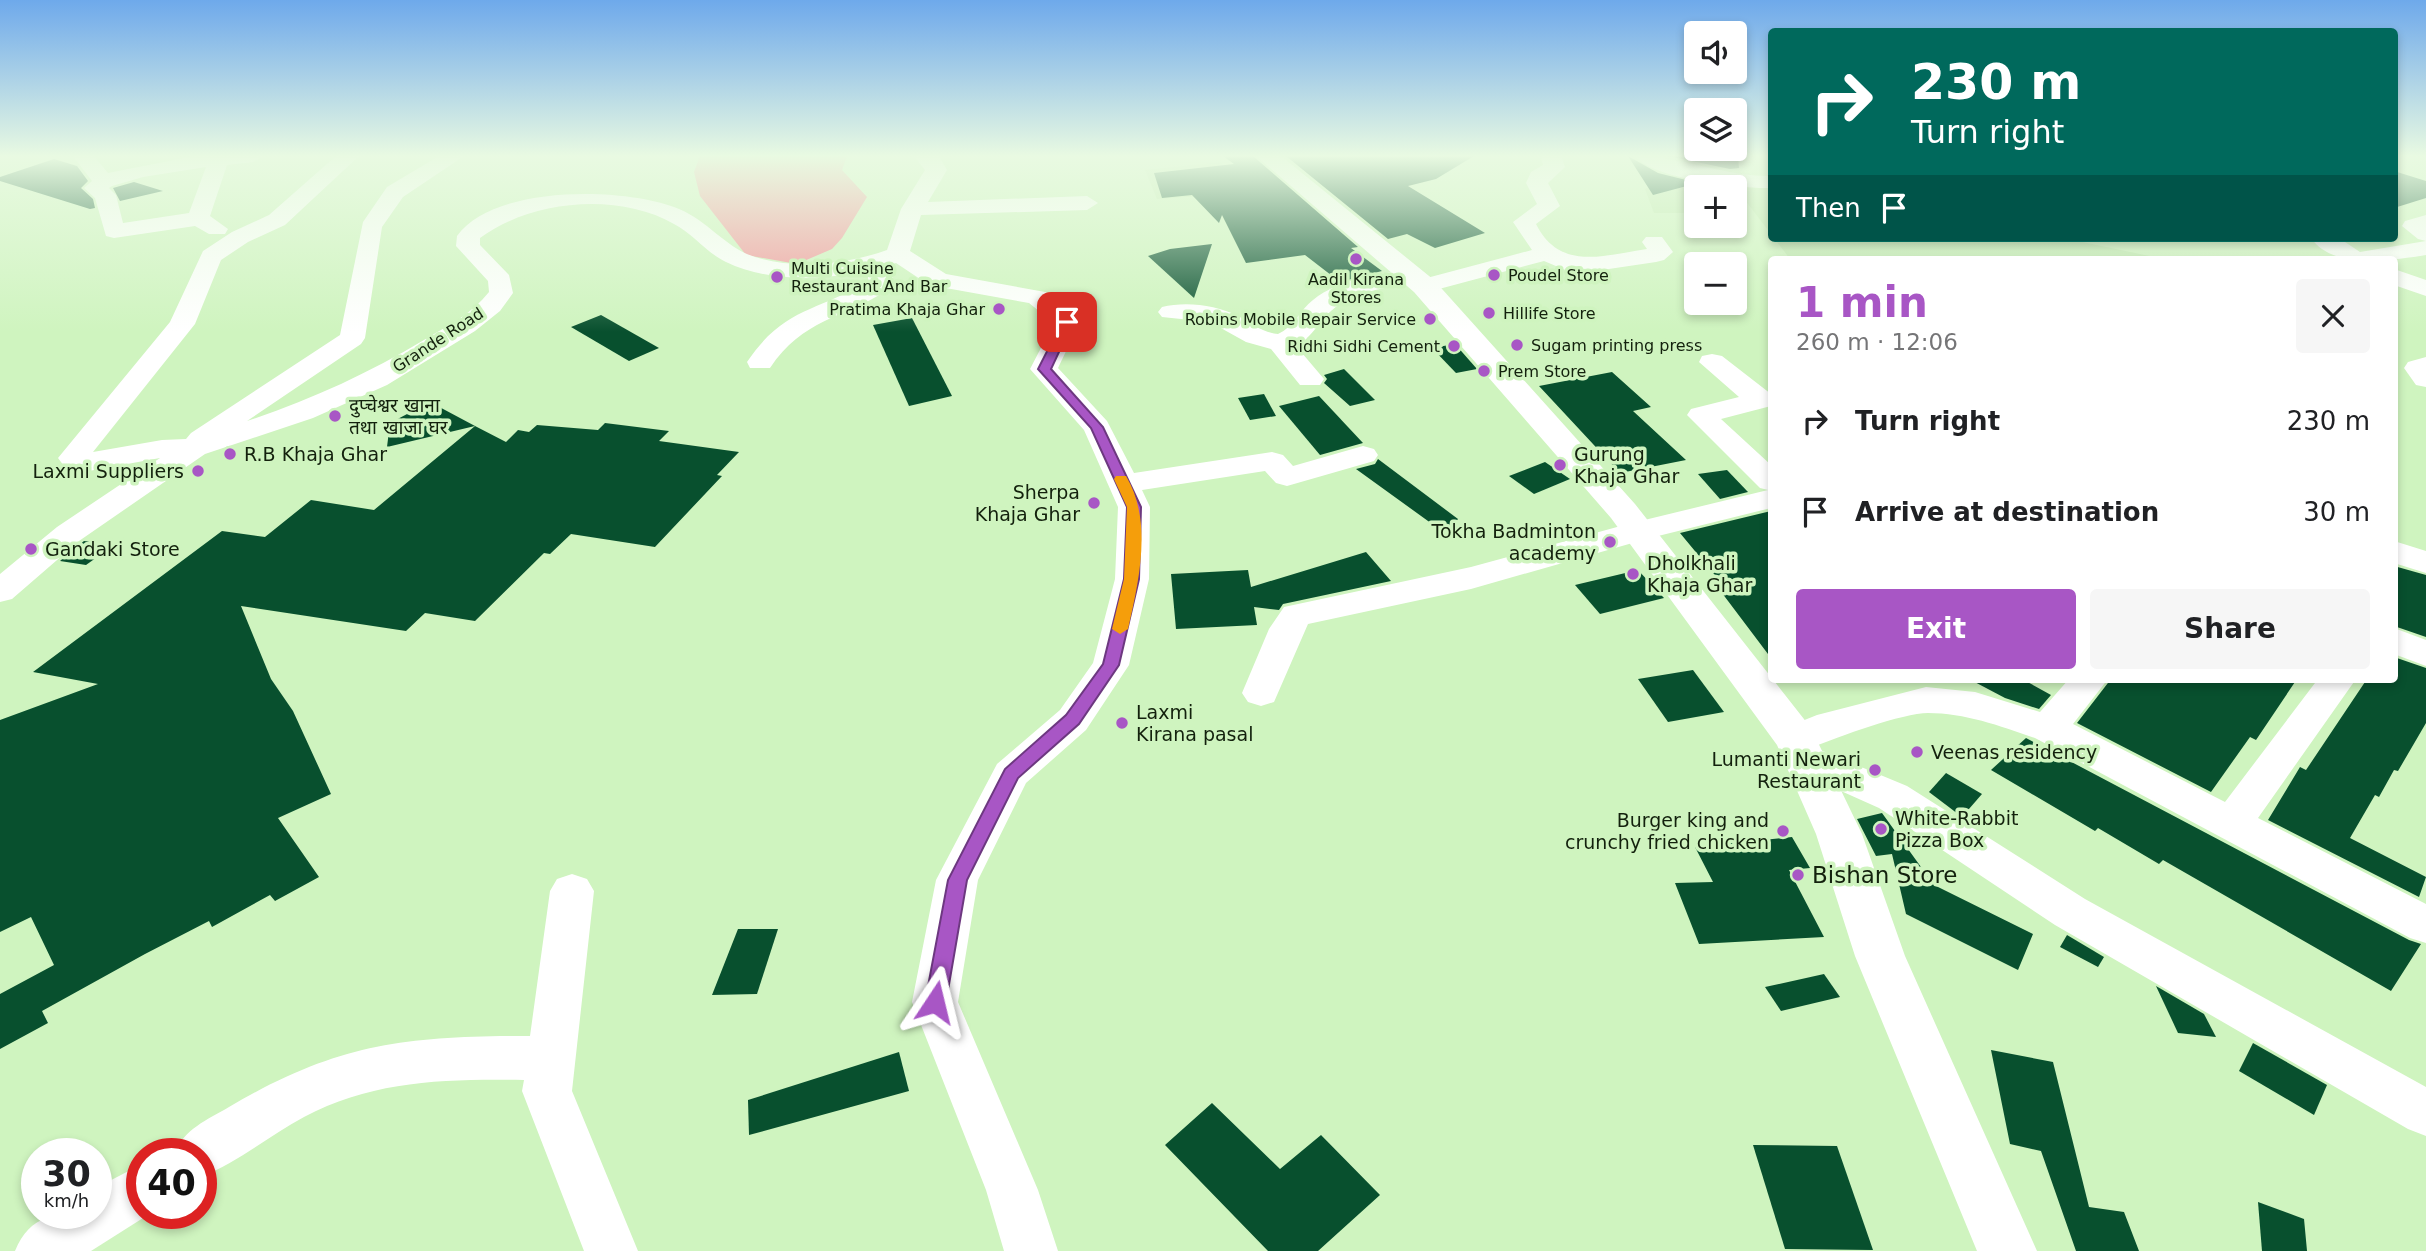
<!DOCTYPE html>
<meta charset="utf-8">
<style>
:root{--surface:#fff;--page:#f6f6f6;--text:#202124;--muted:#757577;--accent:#a856c5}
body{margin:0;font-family:"DejaVu Sans","Noto Sans Devanagari",sans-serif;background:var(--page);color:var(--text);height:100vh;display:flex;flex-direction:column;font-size:26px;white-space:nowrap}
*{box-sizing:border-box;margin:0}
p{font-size:23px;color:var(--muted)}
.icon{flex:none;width:38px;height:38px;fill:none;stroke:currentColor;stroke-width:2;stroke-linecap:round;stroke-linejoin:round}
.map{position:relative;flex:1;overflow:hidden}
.sheet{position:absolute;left:1768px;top:256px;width:630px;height:427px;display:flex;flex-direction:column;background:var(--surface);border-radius:7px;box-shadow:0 4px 10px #0003}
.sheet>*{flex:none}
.top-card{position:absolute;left:1768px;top:28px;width:630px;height:214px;border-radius:7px;box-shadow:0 4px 10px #0003;background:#00695c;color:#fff;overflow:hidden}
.buttons{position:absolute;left:1684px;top:21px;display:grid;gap:14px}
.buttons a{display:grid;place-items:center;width:63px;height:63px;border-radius:7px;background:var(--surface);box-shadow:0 4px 10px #0003;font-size:35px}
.speed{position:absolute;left:21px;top:1138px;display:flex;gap:14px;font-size:35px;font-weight:700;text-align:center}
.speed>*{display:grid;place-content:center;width:91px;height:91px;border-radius:50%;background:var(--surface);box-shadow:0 4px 10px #0003;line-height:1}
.speed small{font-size:18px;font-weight:400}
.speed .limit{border:10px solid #d22;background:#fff;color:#111}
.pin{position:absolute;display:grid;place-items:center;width:60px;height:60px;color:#fff;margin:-30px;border-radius:14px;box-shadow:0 4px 10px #0006}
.me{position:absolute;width:77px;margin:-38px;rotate:10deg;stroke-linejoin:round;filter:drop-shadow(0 0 5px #0008)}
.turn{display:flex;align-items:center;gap:24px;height:147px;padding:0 28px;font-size:32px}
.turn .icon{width:91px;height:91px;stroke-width:2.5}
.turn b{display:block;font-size:49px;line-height:60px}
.then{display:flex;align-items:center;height:66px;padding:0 28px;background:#0003;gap:14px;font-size:26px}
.round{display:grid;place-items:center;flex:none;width:74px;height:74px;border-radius:7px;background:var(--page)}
.headline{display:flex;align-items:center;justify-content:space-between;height:119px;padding:0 28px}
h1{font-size:42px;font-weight:700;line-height:52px;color:var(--accent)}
.primary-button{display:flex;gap:14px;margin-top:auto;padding:14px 28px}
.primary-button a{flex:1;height:80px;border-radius:7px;background:var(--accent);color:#fff;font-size:28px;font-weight:700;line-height:80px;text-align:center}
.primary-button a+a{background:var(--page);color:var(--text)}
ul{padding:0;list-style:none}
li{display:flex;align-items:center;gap:21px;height:91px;padding:0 28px}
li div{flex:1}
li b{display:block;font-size:26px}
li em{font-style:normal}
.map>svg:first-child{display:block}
</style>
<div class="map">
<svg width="2426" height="1251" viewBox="0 0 2426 1251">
<rect width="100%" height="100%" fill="#cff4bf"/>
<!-- built -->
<g fill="#c1eaaf">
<path d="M1221,162L1241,193L1157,199L1145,170Z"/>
<path d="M1688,174L1771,185V234L1745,200L1734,203V187H1696V213H1654L1645,189L1667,177Z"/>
<path d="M1774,238H2063L2164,259H1790Z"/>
</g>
<!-- green -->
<path fill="#f3969c" d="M700,156H847L842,170L867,197L842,238L832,249L797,264L746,255L700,196L694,172Z"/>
<!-- building -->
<g fill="#08502e">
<path d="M1223,156H1253L1358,247L1351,248L1382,271L1340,282L1305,255L1246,263L1222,215L1219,223L1192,195L1162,198L1154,173L1234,164Z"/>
<path d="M1286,156H1474L1436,179L1408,186L1485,233L1435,248L1407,234L1388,239Z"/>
<path d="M1628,156L1658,173L1698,183L1653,195Z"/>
<path d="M1668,156H1738L1739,168L1730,169Z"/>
<path d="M54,159L77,166L88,181L81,188L93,199L95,208L90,209L0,181V177Z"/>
<path d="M2394,171L2426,181V198L2394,208Z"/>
<path d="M134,182L163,191L120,201L113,188Z"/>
<path d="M1212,244L1194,298L1148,256L1170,249Z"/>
<path d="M601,315L659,348L629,361L571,327Z"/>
<path d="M912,318L952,396L909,406L873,325Z"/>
<path d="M1455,344L1477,369L1456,373L1432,348Z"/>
<path d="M1344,369L1375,400L1350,406L1324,383L1327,379L1324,375Z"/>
<path d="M1612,372L1651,407L1633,411L1686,460L1620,473L1539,386Z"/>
<path d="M1264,394L1276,416L1250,420L1238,398Z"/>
<path d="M1319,396L1363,443L1320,455L1279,406Z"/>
<path d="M430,402L475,426L387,447L390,423Z"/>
<path d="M605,423L669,431L659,441L739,452L717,475L722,476L655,547L571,534L550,554L544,553L475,621L425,613L406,631L241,606L271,679L293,711L331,794L278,818L319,877L275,901L270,895L212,927L209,921L145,954L42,1011L48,1023L0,1049V994L54,965L31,917L0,932V720L98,684L33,672L222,531L265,537L311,500L374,510L475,426L506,442L518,430L529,432L537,425L598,430Z"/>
<path d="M1378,459L1458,519L1446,534L1356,469L1375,464Z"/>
<path d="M1545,462L1570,479L1534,494L1509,476Z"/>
<path d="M1727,470L1748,492L1720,499L1698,474Z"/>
<path d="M1771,511V658L1722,593L1728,591L1680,533Z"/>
<path d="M84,541L114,545L86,565L60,561Z"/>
<path d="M1366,552L1391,581L1283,604L1279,610L1254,607L1257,625L1176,629L1171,574L1248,570L1251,587Z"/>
<path d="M2394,566L2426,575V637L2394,626Z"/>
<path d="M1638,570L1664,598L1600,614L1575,585Z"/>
<path d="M2394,657L2426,668V723L2398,771L2394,770L2379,797L2375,795L2350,838L2426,877L2419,897L2268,820L2300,767L2306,770L2367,679H2394Z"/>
<path d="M1693,670L1724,712L1668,722L1638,679Z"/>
<path d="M1969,679H2022L2051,695L2039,709L2005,698Z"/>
<path d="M2111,679H2297L2256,740L2250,737L2211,792L2077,723Z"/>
<path d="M2026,738L2409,940L2421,944L2391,991L2163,860L2159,864L2098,828L2095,831L1991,770Z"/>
<path d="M1946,773L1982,794L1962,817L1929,792Z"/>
<path d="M1882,813L1934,885L2033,934L2018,970L1906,914L1892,854L1876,856L1857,819Z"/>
<path d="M1792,837L1810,868L1789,870L1824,937L1699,944L1675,883L1713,882L1695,847Z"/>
<path d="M738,929H778L757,994L712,995Z"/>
<path d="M2067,935L2104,957L2098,967L2060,947Z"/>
<path d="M1824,974L1840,997L1781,1011L1765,987Z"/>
<path d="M2156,986L2204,1014L2216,1037L2178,1033Z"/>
<path d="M2253,1043L2327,1085L2314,1115L2239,1071Z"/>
<path d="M1991,1050L2053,1062L2089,1207L2124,1212L2139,1251H2076L2041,1151L2010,1144Z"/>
<path d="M899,1052L909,1091L749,1135L748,1100Z"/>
<path d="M1212,1103L1280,1169L1321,1135L1380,1195L1318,1251H1268L1165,1145Z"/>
<path d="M1753,1145L1837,1146L1873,1250L1785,1249Z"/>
<path d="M2258,1202L2304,1219L2307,1251H2262Z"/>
</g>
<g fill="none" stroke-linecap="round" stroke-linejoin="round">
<!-- minor -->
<g fill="#fff" fill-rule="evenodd">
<path d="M73,156H94L108,173L194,156H263L253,162L227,165L210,216L228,229L225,234H209L195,226L114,238L106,236L95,198L84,188L92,181ZM206,167L189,213L123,223L116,195L109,188L112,186L143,177Z"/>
<path d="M336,156H359L285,225L248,242L221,260L195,324L93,452L162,440L186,439L191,433L340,335L363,222L387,187L439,156H464L403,197L382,227L365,338L361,344L247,421C310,400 367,374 424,340C446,327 472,314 489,292L488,281L456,246L457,236C494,184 627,187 679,209C708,221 726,248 755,257C795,270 848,264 887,250L901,209L925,170L914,156H939L947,170L928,202L1087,196L1098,203L1087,210L921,215L910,251L946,274L1045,292C1059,298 1071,309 1080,322L1058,368L1107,421L1134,473L1272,452L1283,455L1293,466L1363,446L1374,449L1378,455L1374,461L1287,486L1276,483L1265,471L1142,490L1150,507L1149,579L1129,665L1086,730L1026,783L978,880L958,1002L1038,1190L1058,1251H1004L986,1190L912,1002L936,880L997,764L1060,710L1093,663L1115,579L1118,507L1084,430L1030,369L1054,323L1029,303L929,285L896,263L890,265L894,275L888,290C841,319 803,319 770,368H750L747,362C785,306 816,313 868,281V270C824,281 767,282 726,262C707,253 693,234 674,224C618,192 531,200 480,238V245L509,275L513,293L500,311L475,331L387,385L313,418L205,454L79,541L12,599L0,602V574L57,527L160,458L78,473L67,470L58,458L170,322L203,251L232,232L269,215Z"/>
<path d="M1541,156H1561L1565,167L1548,183L1560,206L1536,224C1560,272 1605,255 1647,249L1642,242L1646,237H1662L1673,252L1664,260L1656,262L1575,274L1544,261L1424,293L1415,291L1412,286L1414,283C1385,288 1353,291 1331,311C1318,322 1312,338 1296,346L1324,379L1320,385H1300L1271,349L1246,342L1210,322L1162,317L1158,312L1162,307C1186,301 1216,305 1238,316C1251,323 1263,333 1278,334C1294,327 1300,310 1313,300C1340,278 1380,274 1413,269L1422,271L1423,279L1532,250L1513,222L1537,204L1526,183L1531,172L1543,165Z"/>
<path d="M1635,156C1682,156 1720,176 1771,176V188C1743,189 1652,179 1635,156Z"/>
<path d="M2426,215V241L2418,239L2402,226L2405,221Z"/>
<path d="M2311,238H2339L2360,252L2426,241V255C2393,260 2334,271 2311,238Z"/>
<path d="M2394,269L2426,280V296L2394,285Z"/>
<path d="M1712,354L1722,356L1771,394V406L1721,419L1771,465V508L1650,538L1471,589L1308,624L1274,702L1261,706L1248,702L1242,693L1269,629L1284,607L1471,567L1628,524L1768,490L1760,488L1687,415L1691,409L1739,397L1699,362L1702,356Z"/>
<path d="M2426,357V387L2416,385L2404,368L2408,362Z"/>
<path d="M2394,541L2426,551V573L2394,563Z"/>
<path d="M2394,628L2426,640V666L2394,654Z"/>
<path d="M2069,679H2108L2073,724L2225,802L2318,679H2356L2258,818L2426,904V943L2410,938L2035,738C2000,726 1965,713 1928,713C1903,713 1838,737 1813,747L1907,786L2085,899L2426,1087V1136L2408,1129L2055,925L1879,808L1794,770L1788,760L1793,752L1782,749L1777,739L1782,729L1817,715L1926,687L1975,692L2040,712Z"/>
<path d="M572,874L587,879L594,891L572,1091L638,1251H584L522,1091L524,1080C446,1079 374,1080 304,1117C269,1136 238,1162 201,1177V1153H175C184,1129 207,1120 229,1107C338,1043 406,1036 530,1036L550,891L557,879Z"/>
<path d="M142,1164V1213H151L91,1251H15C31,1212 59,1213 96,1213V1188Z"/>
</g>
<!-- major -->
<path fill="#fff" fill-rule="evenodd" d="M1256,156H1281L1434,280L1635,504L1811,728L1862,834L1905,956L2037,1251H1977L1855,956L1816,834L1777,745L1611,518L1414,292Z"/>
</g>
<!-- sky -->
<linearGradient id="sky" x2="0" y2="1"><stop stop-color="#6ea9eb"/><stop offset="0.47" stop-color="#e9fae2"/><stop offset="1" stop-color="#e9fae2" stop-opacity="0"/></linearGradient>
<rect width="2426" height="332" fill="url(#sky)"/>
<!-- route -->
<path fill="#a856c5" stroke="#6d3880" stroke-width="2" d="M1063,320L1073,322L1051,369L1103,427L1141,507L1139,579L1119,665L1079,724L1018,778L967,880L946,1002L943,1008L935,1011L928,1008L925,1002L948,880L1005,769L1066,715L1103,664L1124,579L1127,507L1091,428L1038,369Z"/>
<!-- slow -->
<path fill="#f59e0b" d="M1116,476H1126C1153,521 1139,580 1128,629L1120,634L1112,629L1124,579L1127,507L1114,479Z"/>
<!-- markers -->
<g fill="#a856c5" stroke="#cff4bf" stroke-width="2.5">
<circle cx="1356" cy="259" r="7"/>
<circle cx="1494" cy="275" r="7"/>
<circle cx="777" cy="277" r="7"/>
<circle cx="999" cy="309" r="7"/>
<circle cx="1489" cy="313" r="7"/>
<circle cx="1430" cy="319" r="7"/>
<circle cx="1517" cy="345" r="7"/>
<circle cx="1454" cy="346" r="7"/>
<circle cx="1484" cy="371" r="7"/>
<circle cx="335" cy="416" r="7"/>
<circle cx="230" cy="454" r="7"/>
<circle cx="1560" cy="465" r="7"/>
<circle cx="198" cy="471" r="7"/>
<circle cx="1094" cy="503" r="7"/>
<circle cx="1610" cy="542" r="7"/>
<circle cx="31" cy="549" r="7"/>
<circle cx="1633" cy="574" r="7"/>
<circle cx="1122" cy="723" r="7"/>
<circle cx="1917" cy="752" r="7"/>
<circle cx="1875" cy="770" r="7"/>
<circle cx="1881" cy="829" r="7"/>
<circle cx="1783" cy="831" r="7"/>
<circle cx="1798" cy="875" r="7"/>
</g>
<g text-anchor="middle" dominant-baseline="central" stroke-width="7" stroke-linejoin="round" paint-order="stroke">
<!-- far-poi labels -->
<g font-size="16" fill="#13210d" stroke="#cff4bf" text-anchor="start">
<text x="791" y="268">Multi Cuisine<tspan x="791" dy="18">Restaurant And Bar</tspan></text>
<text x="1508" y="275">Poudel Store</text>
<text x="1356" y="279" text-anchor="middle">Aadil Kirana<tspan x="1356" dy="18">Stores</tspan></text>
<text x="985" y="309" text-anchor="end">Pratima Khaja Ghar</text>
<text x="1503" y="313">Hillife Store</text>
<text x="1416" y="319" text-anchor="end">Robins Mobile Repair Service</text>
<text x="1531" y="345">Sugam printing press</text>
<text x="1440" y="346" text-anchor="end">Ridhi Sidhi Cement</text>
<text x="1498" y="371">Prem Store</text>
</g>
<!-- far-street labels -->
<g font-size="16" fill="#13210d" stroke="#cff4bf">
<text transform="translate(438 340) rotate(-33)">Grande Road</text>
</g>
<!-- poi labels -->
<g font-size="19" fill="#13210d" stroke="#cff4bf" text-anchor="start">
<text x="349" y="405">दुप्चेश्वर खाना<tspan x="349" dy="22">तथा खाजा घर</tspan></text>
<text x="244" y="454">R.B Khaja Ghar</text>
<text x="1574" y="454">Gurung<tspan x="1574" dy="22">Khaja Ghar</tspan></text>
<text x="184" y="471" text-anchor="end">Laxmi Suppliers</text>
<text x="1080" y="492" text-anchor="end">Sherpa<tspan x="1080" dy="22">Khaja Ghar</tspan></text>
<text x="1596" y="531" text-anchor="end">Tokha Badminton<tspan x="1596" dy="22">academy</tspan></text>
<text x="45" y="549">Gandaki Store</text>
<text x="1647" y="563">Dholkhali<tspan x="1647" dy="22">Khaja Ghar</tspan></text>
<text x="1136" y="712">Laxmi<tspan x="1136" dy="22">Kirana pasal</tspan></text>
<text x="1931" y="752">Veenas residency</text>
<text x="1861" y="759" text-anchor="end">Lumanti Newari<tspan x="1861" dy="22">Restaurant</tspan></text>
<text x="1895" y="818">White-Rabbit<tspan x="1895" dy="22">Pizza Box</tspan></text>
<text x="1769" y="820" text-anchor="end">Burger king and<tspan x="1769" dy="22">crunchy fried chicken</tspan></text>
</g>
<!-- near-poi labels -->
<g font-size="23" fill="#13210d" stroke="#cff4bf" text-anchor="start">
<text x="1812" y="875">Bishan Store</text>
</g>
</g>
</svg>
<div class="buttons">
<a><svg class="icon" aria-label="sound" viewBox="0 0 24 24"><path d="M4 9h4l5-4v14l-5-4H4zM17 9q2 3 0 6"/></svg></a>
<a><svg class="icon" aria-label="layers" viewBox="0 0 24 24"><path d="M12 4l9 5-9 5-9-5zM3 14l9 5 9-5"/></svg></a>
<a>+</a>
<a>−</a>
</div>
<div class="speed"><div>30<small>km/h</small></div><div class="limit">40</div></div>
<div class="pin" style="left:1067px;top:322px;background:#d93025"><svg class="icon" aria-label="arrive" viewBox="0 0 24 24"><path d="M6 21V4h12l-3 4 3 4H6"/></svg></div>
<svg class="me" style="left:935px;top:1002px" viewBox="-20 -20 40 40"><path d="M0-17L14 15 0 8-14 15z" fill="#a856c5" stroke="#fff" stroke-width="4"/></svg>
<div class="top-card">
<div class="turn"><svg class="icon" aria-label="right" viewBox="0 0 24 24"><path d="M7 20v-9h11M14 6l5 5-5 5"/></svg><div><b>230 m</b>Turn right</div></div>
<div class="then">Then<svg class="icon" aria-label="arrive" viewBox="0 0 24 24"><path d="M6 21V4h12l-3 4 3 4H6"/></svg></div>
</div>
<section class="sheet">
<div class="headline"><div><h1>1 min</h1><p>260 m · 12:06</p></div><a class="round"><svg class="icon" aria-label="close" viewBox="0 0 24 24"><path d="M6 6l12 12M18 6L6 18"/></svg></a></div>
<ul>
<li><svg class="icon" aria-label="right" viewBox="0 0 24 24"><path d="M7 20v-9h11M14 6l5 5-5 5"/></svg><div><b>Turn right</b></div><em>230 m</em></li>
<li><svg class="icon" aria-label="arrive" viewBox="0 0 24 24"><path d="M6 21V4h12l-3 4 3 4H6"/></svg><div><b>Arrive at destination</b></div><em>30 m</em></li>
</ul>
<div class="primary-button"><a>Exit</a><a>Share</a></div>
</section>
</div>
